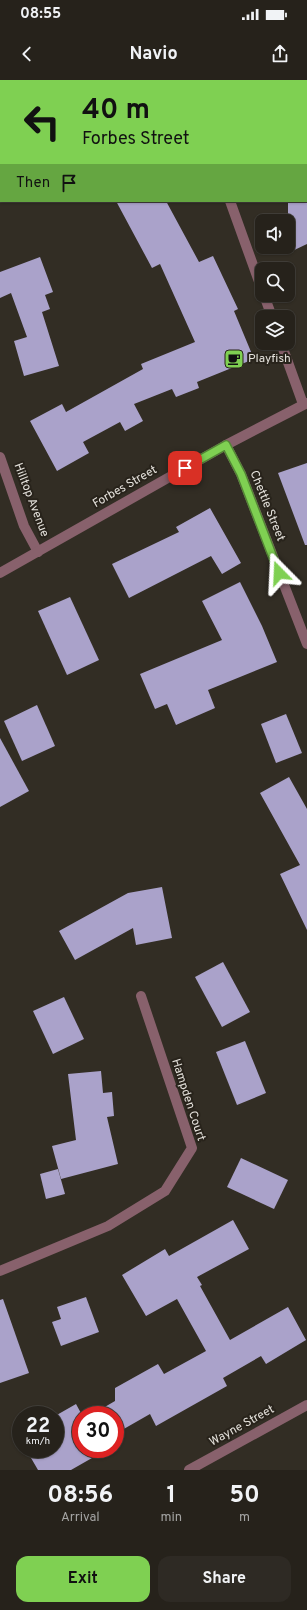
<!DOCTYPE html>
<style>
:root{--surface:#26221b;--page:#2e2a24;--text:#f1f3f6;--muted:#a4a4a3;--line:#423f3a;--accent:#7fd052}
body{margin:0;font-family:Overpass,sans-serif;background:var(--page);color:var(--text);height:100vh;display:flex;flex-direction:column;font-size:15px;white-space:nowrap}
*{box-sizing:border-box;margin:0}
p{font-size:13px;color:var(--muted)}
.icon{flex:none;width:22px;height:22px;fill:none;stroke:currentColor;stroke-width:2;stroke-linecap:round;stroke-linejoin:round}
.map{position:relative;height:1390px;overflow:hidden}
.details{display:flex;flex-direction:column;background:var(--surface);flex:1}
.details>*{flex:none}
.hud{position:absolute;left:0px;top:0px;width:307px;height:122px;box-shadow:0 1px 3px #0004,0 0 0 1px var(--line);background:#7fd052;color:#111;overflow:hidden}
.buttons{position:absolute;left:255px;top:134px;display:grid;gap:8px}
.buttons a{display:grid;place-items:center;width:40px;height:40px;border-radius:8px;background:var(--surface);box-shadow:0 1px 3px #0004,0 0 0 1px var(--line);font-size:20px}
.speed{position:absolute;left:12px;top:1326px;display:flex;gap:8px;font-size:20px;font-weight:700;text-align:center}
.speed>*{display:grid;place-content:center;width:52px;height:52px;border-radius:50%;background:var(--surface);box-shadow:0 1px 3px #0004,0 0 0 1px var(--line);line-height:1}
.speed small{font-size:10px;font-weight:400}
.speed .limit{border:6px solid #d22;background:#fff;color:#111}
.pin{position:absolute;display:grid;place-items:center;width:34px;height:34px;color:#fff;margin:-17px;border-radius:8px;box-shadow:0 2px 6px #0006}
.me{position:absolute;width:44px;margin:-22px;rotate:339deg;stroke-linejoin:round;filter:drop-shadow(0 0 3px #0008)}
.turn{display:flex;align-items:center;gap:14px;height:84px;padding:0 16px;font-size:18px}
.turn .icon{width:52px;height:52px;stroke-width:2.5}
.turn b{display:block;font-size:28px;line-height:34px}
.then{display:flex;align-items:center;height:38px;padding:0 16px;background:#0003;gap:8px;font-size:15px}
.eta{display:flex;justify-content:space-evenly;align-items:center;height:68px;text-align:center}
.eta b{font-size:24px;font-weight:700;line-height:28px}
.button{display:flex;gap:8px;margin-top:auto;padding:8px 16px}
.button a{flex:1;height:46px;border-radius:12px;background:var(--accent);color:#111;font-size:16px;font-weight:700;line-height:46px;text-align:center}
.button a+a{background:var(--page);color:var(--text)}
.status{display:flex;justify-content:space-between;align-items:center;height:28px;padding:0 20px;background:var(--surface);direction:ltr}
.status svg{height:11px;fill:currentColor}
header{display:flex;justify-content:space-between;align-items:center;height:52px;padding:0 16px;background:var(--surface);font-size:18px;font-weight:700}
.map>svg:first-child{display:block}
</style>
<div class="status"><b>08:55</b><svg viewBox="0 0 49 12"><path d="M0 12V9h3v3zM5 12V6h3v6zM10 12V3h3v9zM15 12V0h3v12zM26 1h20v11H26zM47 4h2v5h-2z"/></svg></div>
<header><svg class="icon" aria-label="back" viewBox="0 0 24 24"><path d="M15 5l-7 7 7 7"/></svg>Navio<svg class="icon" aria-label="share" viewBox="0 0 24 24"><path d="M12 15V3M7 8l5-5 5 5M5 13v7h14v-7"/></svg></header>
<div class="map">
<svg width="307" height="1390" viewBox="0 0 307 1390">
<rect width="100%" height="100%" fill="#322d24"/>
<!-- building -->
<g fill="#aaa2ca">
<path d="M116,121H166L199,182L213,176L238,229L234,231L254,279L197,302L199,308L176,317L172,309L134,324L143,341L125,351L120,342L83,362L89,373L57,391L30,341L62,324L66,332L143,289L141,284L195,262L160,184L152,188Z"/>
<path d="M288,121H307V164L288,173Z"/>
<path d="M40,177L53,212L45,215L50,229L42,232L59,286L24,296L14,261L27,257L11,213L0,218V192Z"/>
<path d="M307,383V465H305L278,393Z"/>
<path d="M210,428L241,483L222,494L211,476L129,518L112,484L179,452L176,447Z"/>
<path d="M240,502L262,546L277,582L208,610L215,628L176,645L167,624L155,629L140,594L222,560L202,521Z"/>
<path d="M70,517L99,580L67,595L38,531Z"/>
<path d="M37,625L55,666L22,681L4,641Z"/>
<path d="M286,634L302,673L276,683L261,644Z"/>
<path d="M0,658L29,711L0,727Z"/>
<path d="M289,697L307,729V850L280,794L300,785L260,713Z"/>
<path d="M162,807L172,858L136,865L133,848L75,880L59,851L128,813Z"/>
<path d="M223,882L250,932L222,947L195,897Z"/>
<path d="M64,917L84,959L53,974L33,931Z"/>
<path d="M245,961L266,1013L237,1025L216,972Z"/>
<path d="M101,991L103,1013L112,1012L114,1036L107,1037L118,1084L61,1099L52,1066L76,1060L68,994Z"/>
<path d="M241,1078L288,1100L274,1129L227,1107Z"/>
<path d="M58,1089L65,1114L46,1119L40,1094Z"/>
<path d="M233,1140L249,1169L197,1197L202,1205L200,1206L230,1260L288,1227L306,1260L266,1284L261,1276L223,1298L227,1306L156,1346L150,1334L115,1354V1335H91L115,1321V1308L158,1284L164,1294L206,1271L177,1219L146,1236L122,1195L165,1169L169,1176Z"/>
<path d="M86,1217L99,1252L61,1266L52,1242L61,1239L57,1227Z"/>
<path d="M3,1219L29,1293L0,1303V1220Z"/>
<path d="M76,1324L82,1335L81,1369H97L99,1374L71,1390H38L27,1371L30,1369H55V1336Z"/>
</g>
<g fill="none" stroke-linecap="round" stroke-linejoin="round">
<!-- minor -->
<g stroke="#88616c" stroke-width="10">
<path d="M186,0V1"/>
<path d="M230,121L262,210"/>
<path d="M264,215L272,237"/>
<path d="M281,263L303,324"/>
<path d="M226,365L241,394L307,564"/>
<path d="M0,377L24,446L38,472"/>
<path d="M0,493L226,365L307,323"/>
<path d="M0,1191L108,1146L165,1111L192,1068L141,916"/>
<path d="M189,1390L307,1325"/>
</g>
</g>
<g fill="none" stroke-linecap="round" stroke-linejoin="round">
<defs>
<path id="route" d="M185,388L226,365L241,394L279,493"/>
</defs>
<!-- route casing -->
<use href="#route" stroke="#538735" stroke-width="10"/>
<!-- route -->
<use href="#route" stroke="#7fd052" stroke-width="7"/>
</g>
<!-- icons -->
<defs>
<symbol id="cafe-square" viewBox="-11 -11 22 22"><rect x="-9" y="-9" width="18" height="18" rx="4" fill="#7fd052" stroke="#28231b"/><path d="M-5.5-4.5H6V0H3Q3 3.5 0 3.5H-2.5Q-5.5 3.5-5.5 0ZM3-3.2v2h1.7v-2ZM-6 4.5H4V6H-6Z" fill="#111"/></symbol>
</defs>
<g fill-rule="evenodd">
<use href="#cafe-square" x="223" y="268" width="22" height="22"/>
</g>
<g text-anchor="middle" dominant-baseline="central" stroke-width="4" stroke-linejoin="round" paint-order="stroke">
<!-- poi labels -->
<g font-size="12" fill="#e4e1db" stroke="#28231b" text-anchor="start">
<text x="248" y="279">Playfish</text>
</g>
<!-- street labels -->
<g font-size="12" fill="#e4e1db" stroke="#28231b">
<text transform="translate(125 407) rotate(-30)">Forbes Street</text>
<text transform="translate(31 420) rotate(69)">Hilltop Avenue</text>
<text transform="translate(267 426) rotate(68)">Chettle Street</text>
<text transform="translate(188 1020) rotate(72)">Hampden Court</text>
<text transform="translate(242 1346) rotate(-29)">Wayne Street</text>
</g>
</g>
</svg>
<div class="buttons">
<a><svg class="icon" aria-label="sound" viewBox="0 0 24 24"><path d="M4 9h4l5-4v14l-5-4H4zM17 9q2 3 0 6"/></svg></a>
<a><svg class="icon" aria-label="search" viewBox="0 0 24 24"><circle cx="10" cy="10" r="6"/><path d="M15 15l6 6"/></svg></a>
<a><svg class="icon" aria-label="layers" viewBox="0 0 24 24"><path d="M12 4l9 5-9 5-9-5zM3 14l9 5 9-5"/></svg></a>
</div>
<div class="speed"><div>22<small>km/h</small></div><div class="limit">30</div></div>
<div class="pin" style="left:185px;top:388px;background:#d93025"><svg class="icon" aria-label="arrive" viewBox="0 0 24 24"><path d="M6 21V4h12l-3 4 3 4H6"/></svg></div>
<svg class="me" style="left:279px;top:493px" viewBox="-20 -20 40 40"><path d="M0-17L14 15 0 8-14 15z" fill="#7fd052" stroke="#fff" stroke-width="4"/></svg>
<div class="hud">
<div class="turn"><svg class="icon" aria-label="left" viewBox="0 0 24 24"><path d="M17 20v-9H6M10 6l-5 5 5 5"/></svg><div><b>40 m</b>Forbes Street</div></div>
<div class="then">Then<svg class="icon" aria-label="arrive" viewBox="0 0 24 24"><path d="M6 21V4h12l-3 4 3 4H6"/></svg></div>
</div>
</div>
<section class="details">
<div class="eta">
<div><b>08:56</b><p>Arrival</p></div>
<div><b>1</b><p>min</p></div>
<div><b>50</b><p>m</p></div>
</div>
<div class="button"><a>Exit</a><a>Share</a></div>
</section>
